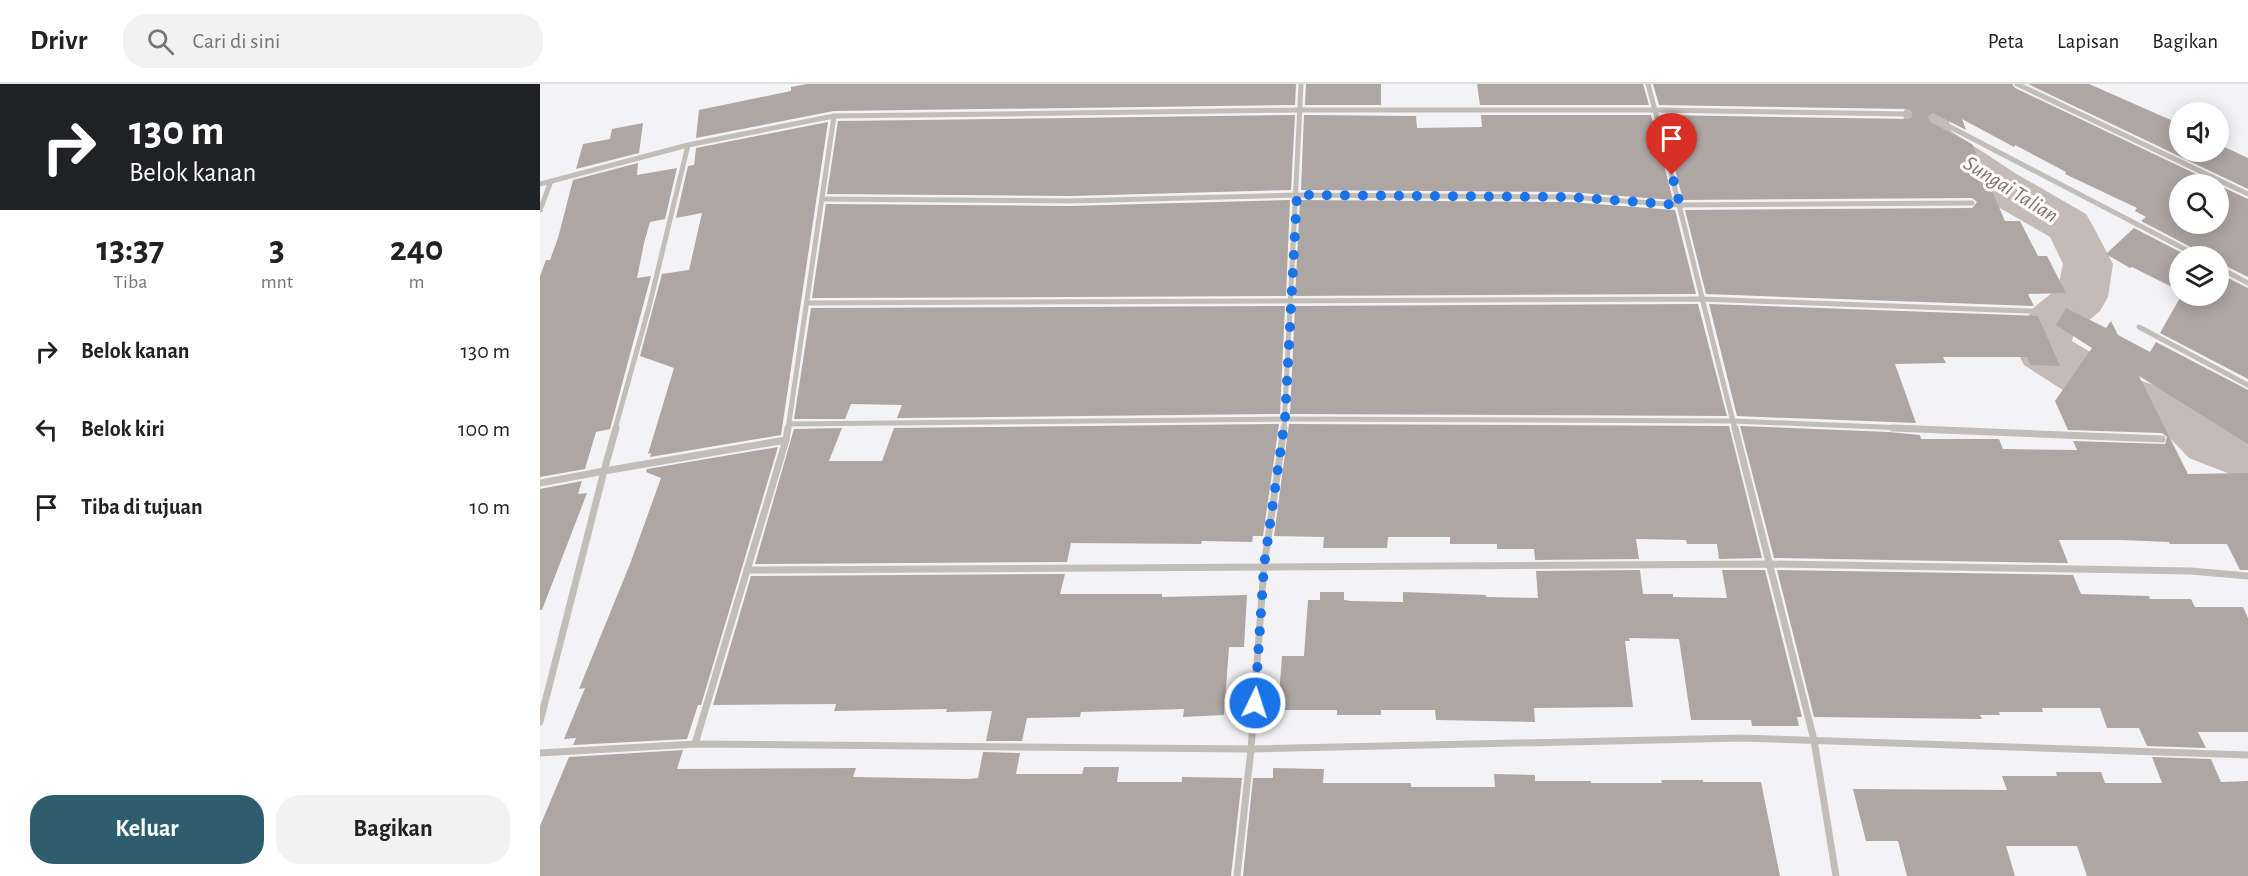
<!DOCTYPE html>
<html lang="id">
<style>
:root{--surface:#fff;--page:#f2f2f2;--text:#222;--muted:#767676;--line:#e0e0e0;--accent:#2e5e6e}
body{margin:0;font-family:"Alegreya Sans",sans-serif;background:var(--page);color:var(--text);height:100vh;display:flex;flex-direction:column;font-size:22px;white-space:nowrap}
*{box-sizing:border-box;margin:0}
p{font-size:20px;color:var(--muted)}
.icon{flex:none;width:33px;height:33px;fill:none;stroke:currentColor;stroke-width:2;stroke-linecap:round;stroke-linejoin:round}
.map{position:relative;flex:1;overflow:hidden}
.panel{display:flex;flex-direction:column;background:var(--surface);width:540px}
.panel>*{flex:none}
.banner{background:#202124;color:#fff;overflow:hidden}
.buttons{position:absolute;left:1629px;top:18px;display:grid;gap:12px}
.buttons a{display:grid;place-items:center;width:60px;height:60px;border-radius:50%;background:var(--surface);box-shadow:0 3px 15px #0003;font-size:30px}
.pin{position:absolute;display:grid;place-items:center;width:51px;height:51px;color:#fff;margin:-62px -26px;border-radius:50% 50% 50% 0;rotate:-45deg;box-shadow:0 0 6px #0007}
.pin .icon{rotate:45deg}
.me{position:absolute;width:66px;margin:-33px;rotate:4deg;stroke-linejoin:round;filter:drop-shadow(0 0 4px #0008)}
.turn{display:flex;align-items:center;gap:21px;height:126px;padding:0 30px;font-size:27px}
.turn .icon{width:78px;height:78px;stroke-width:2.5}
.turn b{display:block;font-size:42px;line-height:51px}
.eta{display:flex;justify-content:space-evenly;align-items:center;height:102px;text-align:center}
.eta b{font-size:36px;font-weight:700;line-height:42px}
.action{display:flex;gap:12px;margin-top:auto;padding:12px 30px}
.action a{flex:1;height:69px;border-radius:24px;background:var(--accent);color:#fff;font-size:24px;font-weight:700;line-height:69px;text-align:center}
.action a+a{background:var(--page);color:var(--text)}
ul{padding:0;list-style:none}
li{display:flex;align-items:center;gap:18px;height:78px;padding:0 30px}
li div{flex:1}
li b{display:block;font-size:22px}
li em{font-style:normal}
header{display:flex;align-items:center;gap:36px;box-sizing:border-box;height:84px;padding:0 30px;background:var(--surface);border-bottom:2px solid var(--line)}
header strong{font-size:28px}
nav{display:flex;gap:33px;margin-inline-start:auto;font-size:21px}
.search{width:420px;height:54px;background:var(--page);display:flex;align-items:center;gap:15px;box-sizing:border-box;padding:0 21px;border-radius:24px;color:var(--muted);font-size:22px}
main{display:flex;flex:1;min-height:0}
.map>svg:first-child{display:block}
</style>
<header>
<strong>Drivr</strong>
<div class="search"><svg class="icon" aria-label="search" viewBox="0 0 24 24"><circle cx="10" cy="10" r="6"/><path d="M15 15l6 6"/></svg>Cari di sini</div>
<nav><a>Peta</a><a>Lapisan</a><a>Bagikan</a></nav>
</header>
<main>
<section class="panel">
<div class="banner">
<div class="turn"><svg class="icon" aria-label="right" viewBox="0 0 24 24"><path d="M7 20v-9h11M14 6l5 5-5 5"/></svg><div><b>130 m</b>Belok kanan</div></div>
</div>
<div class="eta">
<div><b>13:37</b><p>Tiba</p></div>
<div><b>3</b><p>mnt</p></div>
<div><b>240</b><p>m</p></div>
</div>
<ul>
<li><svg class="icon" aria-label="right" viewBox="0 0 24 24"><path d="M7 20v-9h11M14 6l5 5-5 5"/></svg><div><b>Belok kanan</b></div><em>130 m</em></li>
<li><svg class="icon" aria-label="left" viewBox="0 0 24 24"><path d="M17 20v-9H6M10 6l-5 5 5 5"/></svg><div><b>Belok kiri</b></div><em>100 m</em></li>
<li><svg class="icon" aria-label="arrive" viewBox="0 0 24 24"><path d="M6 21V4h12l-3 4 3 4H6"/></svg><div><b>Tiba di tujuan</b></div><em>10 m</em></li>
</ul>
<div class="action"><a>Keluar</a><a>Bagikan</a></div>
</section>
<div class="map">
<svg width="1708" height="792" viewBox="0 0 1708 792">
<rect width="100%" height="100%" fill="#f3f3f6"/>
<g fill="none" stroke-linecap="round" stroke-linejoin="round">
<!-- river -->
<path fill="#c4bab6" fill-rule="evenodd" d="M1366,0H1410L1420,17L1408,32L1411,47L1475,89L1546,130L1553,142L1573,180L1568,213L1560,227L1534,249L1532,257L1593,294L1667,319L1689,340L1708,348V397L1649,374L1627,351L1554,326L1484,281L1476,266L1485,239L1492,225L1518,204L1523,180L1510,153L1441,113L1373,65L1366,54L1363,28L1374,14Z"/>
</g>
<!-- building -->
<g fill="#aea6a2">
<path d="M267,0H756L755,21L294,27L156,54L159,26L251,7V3Z"/>
<path d="M766,0H841V21H765Z"/>
<path d="M937,0H1103L1109,21H940Z"/>
<path d="M1113,0H1472L1475,4L1677,100H1640V140H1678V101L1708,115V193L1678,178V172H1663L1660,168L1601,137L1606,133L1595,127L1597,124L1525,90L1526,88L1475,61L1474,63L1422,35L1426,46L1393,29L1388,32L1390,38L1432,60L1465,137H1480L1498,172H1507L1526,209L1488,210L1494,222L1166,210L1145,126L1432,124L1437,118L1432,114L1143,116L1121,31L1368,35L1372,33V28L1368,25L1119,21Z"/>
<path d="M1488,0H1549L1640,40V68H1678V60L1708,74V105Z"/>
<path d="M755,31L751,106L530,112L287,110L298,37Z"/>
<path d="M764,31L876,32L877,44L942,43L941,31H1111L1133,116L1029,108L761,106Z"/>
<path d="M288,38L241,351L110,373L111,369L108,370L134,284L100,272L122,190L149,186L162,129L136,134L148,82L154,81L156,64Z"/>
<path d="M103,39L99,69L36,85L43,60L70,55L72,45Z"/>
<path d="M98,79L97,91L137,84L125,135L110,138L104,159L97,194L111,192L70,345L56,348L45,385L0,393V192L6,176H10L18,154L33,96Z"/>
<path d="M750,116L746,212L272,214L286,120L530,122Z"/>
<path d="M760,116L1029,118L1135,126L1156,210L755,212Z"/>
<path d="M1594,144L1648,172H1640V207L1592,183L1590,184L1566,170Z"/>
<path d="M1678,189L1708,204V295L1620,249L1641,212H1678Z"/>
<path d="M1158,220L1187,332L750,330L755,222Z"/>
<path d="M1169,220L1498,232L1520,282L1490,281L1487,273H1403L1406,279L1355,280L1376,339L1197,332Z"/>
<path d="M745,222L740,330L357,334L362,321L311,320L305,335H254L271,224Z"/>
<path d="M1526,224L1566,244L1571,237L1578,251L1610,268L1616,258L1708,306V360L1599,292L1648,390L1708,389V486H1700L1687,460H1630L1629,458L1581,456H1519L1528,479L1234,474L1200,342L1349,348L1380,351L1381,355H1459L1463,365L1537,366L1533,357L1625,360L1627,353L1622,349L1528,346L1515,317L1552,264L1516,241Z"/>
<path d="M739,340L723,452H713L712,458L662,457L661,460L531,459L527,478L215,480L254,345L302,344L289,377H342L354,344Z"/>
<path d="M749,340L1189,342L1222,474L1179,475L1177,460H1147L1146,456L1096,455L1099,475L995,476L994,465H957V460H910V453H848L847,464H783L784,453L734,452Z"/>
<path d="M238,363L161,621H158L147,655L33,661L36,654L24,655L45,604L39,605L90,480L121,394L106,388L107,385Z"/>
<path d="M42,397L38,410L47,409L2,526H0V405Z"/>
<path d="M1100,486L1103,510H1133V513L1187,514L1182,486H1225L1262,633H1257L1259,642H1212L1211,636H1151L1139,555L1089,554L1090,557H1085L1093,623L994,624L995,638L896,636L895,626H841V631H797V626H738L742,572H764L768,516H780V508H804V516L812,517L863,518V508L946,511V513L998,514L996,487Z"/>
<path d="M1237,486L1533,491L1541,510L1609,512L1610,515H1651L1655,523H1703L1708,534V648H1658L1666,664L1607,662L1599,644H1567L1560,624H1502L1503,628H1459L1460,631H1440L1442,635L1274,633Z"/>
<path d="M525,490L520,510H622V513L707,511L704,563H689L684,631L643,633L644,625L541,628L540,633L487,634L482,657H446L452,627L406,628L407,625L294,627L296,620L173,621L211,492Z"/>
<path d="M143,666L137,685L316,684L313,693L429,695L438,694L443,668L480,669L476,690H542L544,683H579L577,698H642V693L702,694L691,792H0V742L29,673Z"/>
<path d="M1612,673L1671,675L1681,698L1708,697V792H1547L1537,762H1466L1475,792H1367L1358,757H1326L1313,705L1467,706L1462,692H1517L1516,688H1561L1565,699H1622Z"/>
<path d="M733,684L784,685L783,699H871V703H955L954,690L995,691V697H1051V699H1122L1121,696H1163V698H1221L1240,792H703L713,694H733Z"/>
</g>
<g fill="none" stroke-linecap="round" stroke-linejoin="round">
<!-- street-far1 -->
<g stroke="#c1bdb9" stroke-width="5">
<path d="M1108,0C1139,115 1165,230 1195,345"/>
<path d="M1477,0L1708,110"/>
<path d="M1393,34L1658,172"/>
<path d="M148,61L294,32L760,26H1116L1368,30"/>
<path d="M0,100L148,61L109,223L75,345"/>
<path d="M283,115L530,117L757,111L1029,113L1140,121L1432,119"/>
<path d="M0,126L11,97"/>
<path d="M1678,183L1708,199"/>
<path d="M267,219L1161,215L1516,228"/>
<path d="M1599,243L1708,301"/>
<path d="M249,340L745,335L1192,337L1389,345"/>
<path d="M248,345L294,32"/>
<path d="M744,345L761,0"/>
</g>
<!-- street -->
<g stroke="#c1bdb9" stroke-width="7">
<path d="M1195,344L1274,656L1296,792"/>
<path d="M1353,344L1622,355"/>
<path d="M246,356L248,344"/>
<path d="M0,399L64,387L76,344"/>
<path d="M207,486L1231,480L1651,487L1708,492"/>
<path d="M0,638L64,387L246,356L155,660"/>
<path d="M0,669L155,660L711,665L1202,654L1708,671"/>
<path d="M697,792L711,665L724,482L744,344"/>
</g>
</g>
<g fill="none" stroke-linecap="round" stroke-linejoin="round">
<!-- route -->
<path stroke="#1a73e8" stroke-width="10" stroke-dasharray="0 18" d="M715,619L724,482L745,335L757,111L1029,113L1140,121L1132,91"/>
</g>
<g text-anchor="middle" dominant-baseline="central" stroke-width="6" stroke-linejoin="round" paint-order="stroke">
<!-- water labels -->
<g font-size="22" font-style="italic" fill="#84716a" stroke="#fff">
<text transform="translate(1471 105) rotate(32)">Sungai Talian</text>
</g>
</g>
</svg>
<div class="buttons">
<a><svg class="icon" aria-label="sound" viewBox="0 0 24 24"><path d="M4 9h4l5-4v14l-5-4H4zM17 9q2 3 0 6"/></svg></a>
<a><svg class="icon" aria-label="search" viewBox="0 0 24 24"><circle cx="10" cy="10" r="6"/><path d="M15 15l6 6"/></svg></a>
<a><svg class="icon" aria-label="layers" viewBox="0 0 24 24"><path d="M12 4l9 5-9 5-9-5zM3 14l9 5 9-5"/></svg></a>
</div>
<div class="pin" style="left:1132px;top:91px;background:#d93025"><svg class="icon" aria-label="arrive" viewBox="0 0 24 24"><path d="M6 21V4h12l-3 4 3 4H6"/></svg></div>
<svg class="me" style="left:715px;top:619px" viewBox="-20 -20 40 40"><circle r="17" fill="#1a73e8" stroke="#fff" stroke-width="3"/><path d="M0-11L8 9 0 5-8 9z" fill="#fff"/></svg>
</div>
</main>
